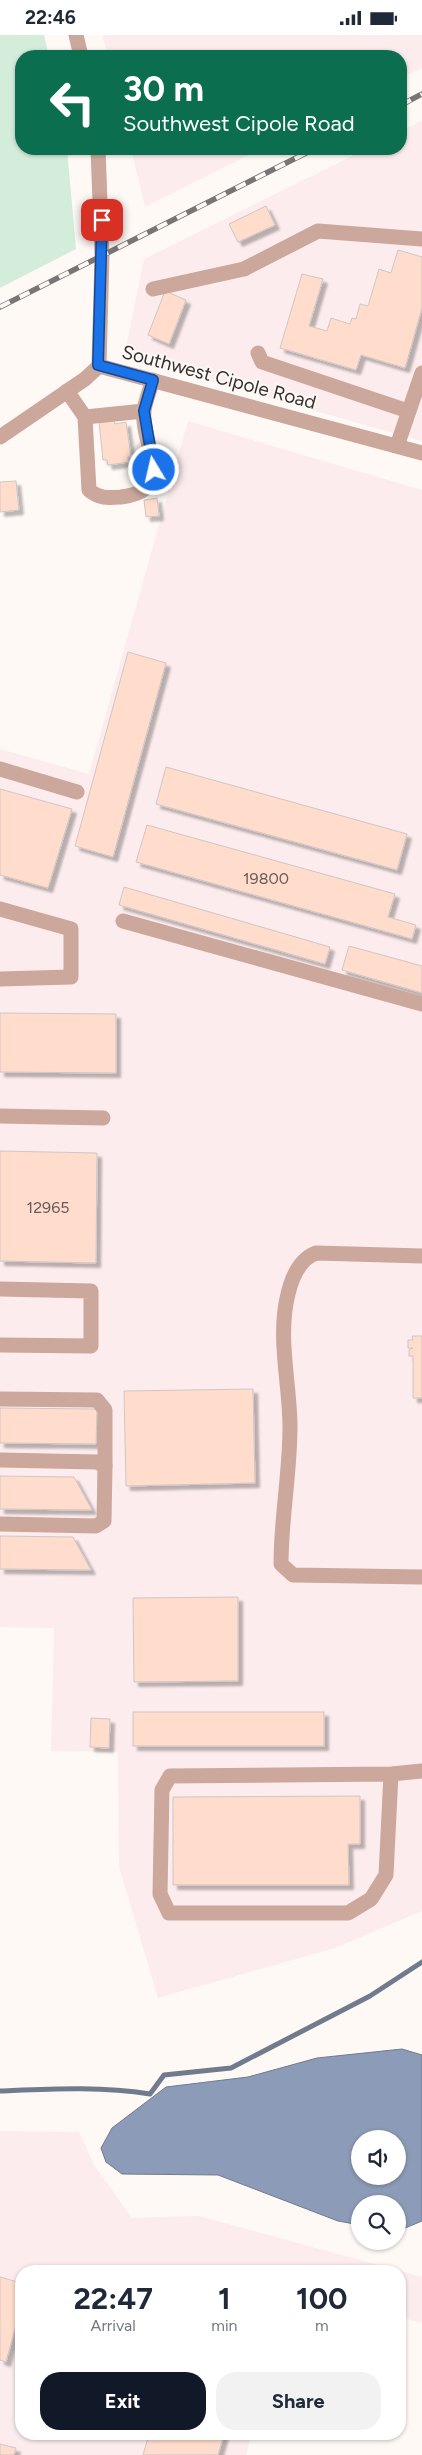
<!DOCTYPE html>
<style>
:root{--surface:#fff;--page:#f2f2f3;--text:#1f2937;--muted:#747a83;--accent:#111827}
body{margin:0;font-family:Figtree,sans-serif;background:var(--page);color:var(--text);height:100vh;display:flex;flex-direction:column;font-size:19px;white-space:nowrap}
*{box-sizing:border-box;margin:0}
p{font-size:16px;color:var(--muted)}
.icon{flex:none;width:28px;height:28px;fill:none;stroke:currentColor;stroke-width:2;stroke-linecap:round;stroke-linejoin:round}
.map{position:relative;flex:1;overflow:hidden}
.panel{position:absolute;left:15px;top:2230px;width:391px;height:175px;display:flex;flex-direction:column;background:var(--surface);border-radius:20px;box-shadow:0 1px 4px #0004}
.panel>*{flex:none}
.banner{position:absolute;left:15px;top:15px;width:392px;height:105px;border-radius:20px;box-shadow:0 1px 4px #0004;background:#0b6e4f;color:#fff;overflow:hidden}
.controls{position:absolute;left:351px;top:2095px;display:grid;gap:10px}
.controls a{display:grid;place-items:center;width:55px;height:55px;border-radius:50%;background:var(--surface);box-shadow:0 1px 4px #0004;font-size:25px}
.pin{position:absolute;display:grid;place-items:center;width:42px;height:42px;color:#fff;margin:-21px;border-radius:10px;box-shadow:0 2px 8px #0006}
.me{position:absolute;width:55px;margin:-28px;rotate:351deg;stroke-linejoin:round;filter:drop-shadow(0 0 4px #0008)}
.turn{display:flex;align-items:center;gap:18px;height:105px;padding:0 25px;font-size:22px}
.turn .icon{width:65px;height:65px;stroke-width:2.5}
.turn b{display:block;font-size:35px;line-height:42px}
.eta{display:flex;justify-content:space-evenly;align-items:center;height:85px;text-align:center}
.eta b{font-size:30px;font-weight:700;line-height:35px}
.primary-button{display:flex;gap:10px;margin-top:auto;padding:10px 25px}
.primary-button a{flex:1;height:58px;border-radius:20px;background:var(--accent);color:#fff;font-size:20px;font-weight:700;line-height:58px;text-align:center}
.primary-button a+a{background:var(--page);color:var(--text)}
.status{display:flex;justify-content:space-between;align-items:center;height:35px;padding:0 25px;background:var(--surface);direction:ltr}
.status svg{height:14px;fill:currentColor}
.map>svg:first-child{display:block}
</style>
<div class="status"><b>22:46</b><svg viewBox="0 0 49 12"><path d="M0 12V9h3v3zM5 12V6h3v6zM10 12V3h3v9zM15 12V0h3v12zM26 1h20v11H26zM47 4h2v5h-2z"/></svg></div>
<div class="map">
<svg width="422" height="2420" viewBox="0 0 422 2420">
<defs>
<filter id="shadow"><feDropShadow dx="4.5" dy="4.5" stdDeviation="1" flood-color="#0004"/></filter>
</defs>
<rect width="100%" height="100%" fill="#fff9f6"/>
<!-- industrial -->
<g fill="#fceced">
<path d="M102,0H422V33L401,43V21H108Z"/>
<path d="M422,86V406L124,322L144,224L366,114H401V96Z"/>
<path d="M131,114H261L145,172Z"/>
<path d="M188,386L422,455V1876L335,1913L158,1963L119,1832L118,1717L51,1716L54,1593L0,1592V714L89,739Z"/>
<path d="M0,2096L79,2097L94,2130L132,2183L199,2181L422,2242V2288L400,2282V2236H21V2399H252L246,2420H0Z"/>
</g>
<!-- green -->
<path fill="#d4eddb" d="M0,0H44L49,21H21V114H67L76,214L0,253Z"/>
<!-- water -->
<path fill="#8c9bb7" stroke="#717b8e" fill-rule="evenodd" d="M402,2014L422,2020V2186L398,2196V2169H360V2190L338,2186L218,2140L122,2139L106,2127L101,2113L112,2093L166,2052L248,2042L317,2023ZM360,2104H398V2141H360Z"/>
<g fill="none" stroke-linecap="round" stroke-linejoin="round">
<!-- stream -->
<path stroke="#717b8e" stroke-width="5" d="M0,2056C50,2054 100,2051 150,2059L164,2040L231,2033L370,1961L422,1927"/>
</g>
<!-- building -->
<g fill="#ffdccc" stroke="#cdc7c5" filter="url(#shadow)">
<path d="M266,171L275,190L238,207L229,189Z"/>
<path d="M398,215L422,222V273L405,333L361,320L356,335L280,313L302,239L323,244L309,291L327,296L331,283L350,289L352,283L356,284L360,269L368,271L379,234L391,238Z"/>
<path d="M165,256L186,265L169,309L148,300Z"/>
<path d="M114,385L115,389L126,387L131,422H128L129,427L108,430L107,425H103L99,387Z"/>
<path d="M16,446L19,475L0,477V447Z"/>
<path d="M157,463L159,481L146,482L144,465Z"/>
<path d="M128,617L166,628L113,822L75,811Z"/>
<path d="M166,732L407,799L397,835L156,769Z"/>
<path d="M0,754L72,774L48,853L0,840Z"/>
<path d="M147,790L395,859L388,882L416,890L412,904L136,827Z"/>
<path d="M124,852L330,912L325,929L119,870Z"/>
<path d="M349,911L422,931V958L342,935Z"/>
<path d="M0,978L116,979V1038L0,1037Z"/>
<path d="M0,1116L97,1118L96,1228L0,1226Z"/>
<path d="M412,1301H422V1363H413V1321H409V1315L413,1313H408V1305H413Z"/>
<path d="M253,1354L255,1448L126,1451L124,1356Z"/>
<path d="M0,1373L97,1374L96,1409L0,1408Z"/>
<path d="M0,1441L74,1442L92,1475L0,1474Z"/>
<path d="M0,1501L73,1502L91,1535L0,1534Z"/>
<path d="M238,1562V1646L134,1647L133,1563Z"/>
<rect x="133" y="1677" width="191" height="34"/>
<path d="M91,1683L110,1684L109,1713L90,1712Z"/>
<path d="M360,1761V1809H348L349,1850H173V1762Z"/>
<path d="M0,2242L21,2248V2287L17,2286L6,2327L0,2325Z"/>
<path d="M149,2399H224L218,2420H143Z"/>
<path d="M0,2409L16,2413L14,2420H0Z"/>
</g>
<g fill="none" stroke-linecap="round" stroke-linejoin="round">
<!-- minor -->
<g stroke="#cca79c" stroke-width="15">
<path d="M76,0L81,21"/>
<path d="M98,114L102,220L99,331"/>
<path d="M153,254L244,234L318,196L422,204"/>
<path d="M258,318L262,327L408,376"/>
<path d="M99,331L422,418"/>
<path d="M67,356L85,382L89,455C100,464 108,463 121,462C179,455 140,410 144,375C146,365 150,354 153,345"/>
<path d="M85,382L144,376"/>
<path d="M0,402L85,344L99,331"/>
<path d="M397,411L422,338"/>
<path d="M0,734L77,757"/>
<path d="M0,874L71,894V942L0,944"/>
<path d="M123,886L422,969"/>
<path d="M0,1081L103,1083"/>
<path d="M422,1221L316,1218C300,1224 292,1242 288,1259C277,1302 290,1349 290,1392C290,1438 281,1483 281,1529L293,1540L422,1542"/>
<path d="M0,1254L91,1256V1311L0,1310"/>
<path d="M0,1364L97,1365L105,1375V1431"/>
<path d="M0,1425L97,1427L105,1431L104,1486L96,1491L0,1489"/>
<path d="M391,1739L386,1840L371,1864L348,1878H169L160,1859L162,1755L170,1741L391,1739L422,1736"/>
</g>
<defs>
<g id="rail">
<path d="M401,70L422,59"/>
<path d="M0,272L314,114"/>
</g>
</defs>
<!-- rail casing -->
<use href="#rail" stroke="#797574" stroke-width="5.5"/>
<!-- rail -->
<use href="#rail" stroke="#fff9f6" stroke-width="4" stroke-dasharray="11" stroke-linecap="butt"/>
</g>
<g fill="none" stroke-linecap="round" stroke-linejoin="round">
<defs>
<path id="route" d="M102,185L98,330L153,345L144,376L154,435"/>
</defs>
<!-- route casing -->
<use href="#route" stroke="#114b97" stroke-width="12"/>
<!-- route -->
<use href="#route" stroke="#1a73e8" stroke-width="9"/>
</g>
<g text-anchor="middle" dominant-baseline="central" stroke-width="4" stroke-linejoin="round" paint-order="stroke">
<!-- number labels -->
<g font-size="16" fill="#665c57">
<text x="266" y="843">19800</text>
<text x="48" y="1172">12965</text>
</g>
<!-- street labels -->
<g font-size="19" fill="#333130" stroke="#fff9f6">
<text transform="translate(219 342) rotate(15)">Southwest Cipole Road</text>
</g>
</g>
</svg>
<div class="controls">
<a><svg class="icon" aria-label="sound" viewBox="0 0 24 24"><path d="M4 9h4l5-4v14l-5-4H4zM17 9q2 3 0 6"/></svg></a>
<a><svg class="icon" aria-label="search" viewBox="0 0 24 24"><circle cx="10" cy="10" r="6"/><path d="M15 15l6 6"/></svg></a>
</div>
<div class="pin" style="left:102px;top:185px;background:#d93025"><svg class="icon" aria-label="arrive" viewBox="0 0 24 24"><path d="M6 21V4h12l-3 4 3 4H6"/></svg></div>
<svg class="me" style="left:154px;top:435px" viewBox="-20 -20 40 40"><circle r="17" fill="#1a73e8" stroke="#fff" stroke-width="3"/><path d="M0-11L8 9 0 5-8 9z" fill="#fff"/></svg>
<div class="banner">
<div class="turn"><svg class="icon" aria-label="left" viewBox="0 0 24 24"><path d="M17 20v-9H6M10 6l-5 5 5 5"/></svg><div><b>30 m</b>Southwest Cipole Road</div></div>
</div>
<section class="panel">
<div class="eta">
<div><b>22:47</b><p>Arrival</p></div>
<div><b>1</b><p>min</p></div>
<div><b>100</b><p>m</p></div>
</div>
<div class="primary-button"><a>Exit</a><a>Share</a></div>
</section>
</div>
